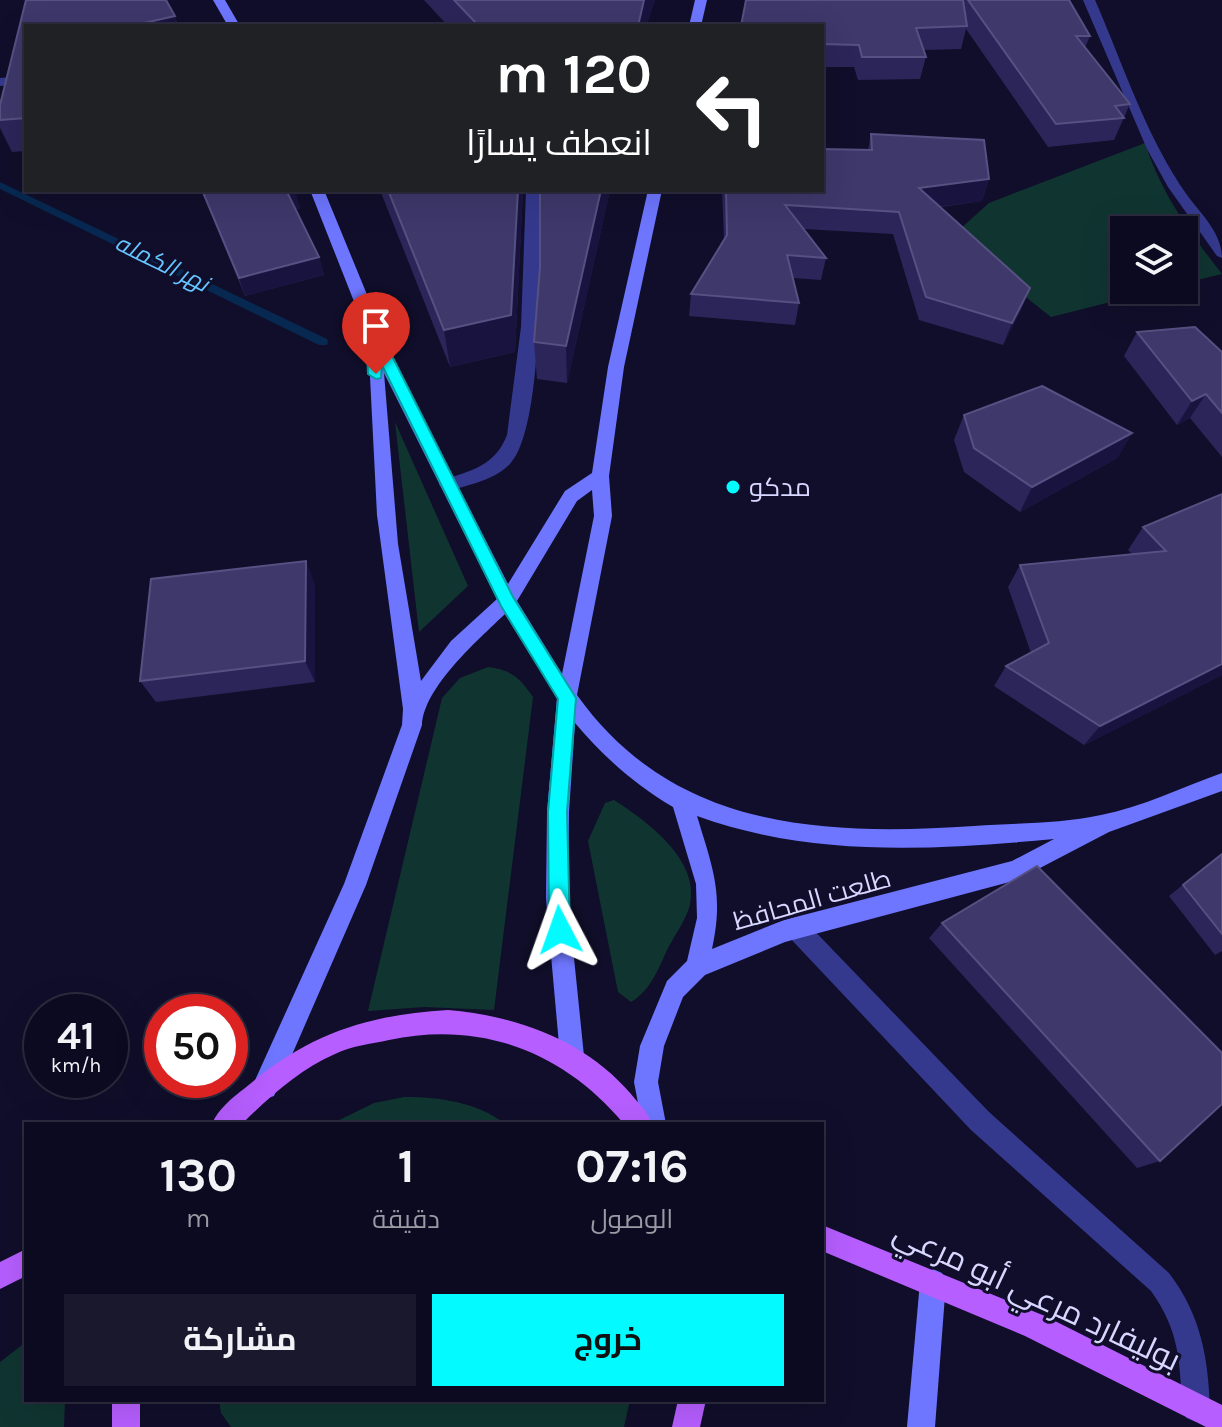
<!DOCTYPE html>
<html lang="ar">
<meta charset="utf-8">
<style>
:root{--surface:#0c0a20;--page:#1a182d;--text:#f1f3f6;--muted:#9a9aa5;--line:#2c2b3e;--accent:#03faff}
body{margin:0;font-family:Karla,Cairo,sans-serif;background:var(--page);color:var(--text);direction:rtl;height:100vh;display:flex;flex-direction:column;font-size:30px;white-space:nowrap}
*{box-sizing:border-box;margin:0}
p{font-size:26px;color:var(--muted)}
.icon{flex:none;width:44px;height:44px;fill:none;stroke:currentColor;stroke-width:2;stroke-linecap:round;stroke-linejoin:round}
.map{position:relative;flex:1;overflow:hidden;direction:ltr}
.drawer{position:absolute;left:24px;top:1122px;width:800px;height:280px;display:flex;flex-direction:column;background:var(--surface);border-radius:0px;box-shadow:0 8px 32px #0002,0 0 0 2px var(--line);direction:rtl}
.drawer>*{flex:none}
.top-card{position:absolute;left:24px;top:24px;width:800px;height:168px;border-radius:0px;box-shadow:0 8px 32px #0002,0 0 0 2px var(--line);direction:rtl;background:#202124;color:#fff;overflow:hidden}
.buttons{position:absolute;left:1110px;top:216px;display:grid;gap:16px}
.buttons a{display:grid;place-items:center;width:88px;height:88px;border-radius:0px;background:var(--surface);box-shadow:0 8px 32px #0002,0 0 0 2px var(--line);font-size:40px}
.speed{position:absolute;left:24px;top:994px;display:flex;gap:16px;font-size:40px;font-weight:700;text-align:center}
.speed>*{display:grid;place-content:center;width:104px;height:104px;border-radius:50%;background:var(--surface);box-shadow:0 8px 32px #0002,0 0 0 2px var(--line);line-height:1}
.speed small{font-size:20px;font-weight:400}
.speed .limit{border:12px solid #d22;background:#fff;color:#111}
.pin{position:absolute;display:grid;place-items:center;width:68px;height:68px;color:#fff;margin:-82px -34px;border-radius:50% 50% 50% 0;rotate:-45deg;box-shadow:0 0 8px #0007}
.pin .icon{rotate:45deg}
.me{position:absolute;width:88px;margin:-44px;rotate:356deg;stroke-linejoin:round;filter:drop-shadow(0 0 6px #0008)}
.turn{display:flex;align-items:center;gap:28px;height:168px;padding:0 40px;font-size:36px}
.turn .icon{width:104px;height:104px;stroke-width:2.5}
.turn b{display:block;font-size:56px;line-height:68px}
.eta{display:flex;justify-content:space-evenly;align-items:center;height:136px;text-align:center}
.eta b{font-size:48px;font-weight:700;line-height:56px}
.action{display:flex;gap:16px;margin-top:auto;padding:16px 40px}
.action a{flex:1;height:92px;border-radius:0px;background:var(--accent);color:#111;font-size:32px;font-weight:700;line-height:92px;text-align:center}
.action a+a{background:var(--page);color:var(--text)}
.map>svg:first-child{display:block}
</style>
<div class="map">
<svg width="1222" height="1427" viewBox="0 0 1222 1427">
<rect width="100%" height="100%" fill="#100e2a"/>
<!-- green -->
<g fill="#103531">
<path d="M1145,143C1161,193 1190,233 1222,274L1184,283V230H1124V290H1158L1051,317L998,275L939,248L989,203Z"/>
<path d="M395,422L468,586L419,632Z"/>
<path d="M488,667C512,670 520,678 533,697L494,1010L425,1007L368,1011L442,698L460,678Z"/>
<path d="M614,800C645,820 700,859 690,904C687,918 675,935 668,948C658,969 651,990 631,1002L618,992L588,841L605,803Z"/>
<path d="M404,1097C440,1097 477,1102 505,1124H331L374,1103Z"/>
<path d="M26,1342V1400H65L64,1427H0V1362Z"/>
<path d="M219,1400H630L624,1427H231L221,1413Z"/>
</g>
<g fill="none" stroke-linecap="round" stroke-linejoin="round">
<!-- stream -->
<path fill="#072850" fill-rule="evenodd" d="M0,182L327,339L328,342L327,345H319L0,189Z"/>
<!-- street -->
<g fill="#35398d" fill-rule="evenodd">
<path d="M1083,0H1095C1123,64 1146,137 1187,195C1201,214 1222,233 1222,258L1217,256L1168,187L1147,149Z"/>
<path d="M26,76V84L0,86V78Z"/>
<path d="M526,190H540V213C540,264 543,429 510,464C494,480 469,485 448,491L439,485L442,480C471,471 495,466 507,435L521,327Z"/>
<path d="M796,917L804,920L989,1112L1169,1273C1201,1315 1208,1357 1210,1408L1206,1418L1196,1422L1186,1418L1182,1408C1180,1361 1179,1330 1151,1291L971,1130L788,936L785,928L788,920Z"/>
</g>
<!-- secondary -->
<g fill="#6e76ff" fill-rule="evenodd">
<path d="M213,0H225L240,26H228Z"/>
<path d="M695,0H707L701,26H689Z"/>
<path d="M310,190H324L398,370L508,584L565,491L592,473L608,367L648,190H662L624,367L609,476L612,516L577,695C673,830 823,836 974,826C1015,823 1060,824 1101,815C1142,807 1183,787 1222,773V791L1109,832L1017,880L785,942L705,975L683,997L664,1046L658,1082L666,1124H642L634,1082L640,1046L667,981L687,961L697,918L696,884L673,807C634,784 604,757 575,723L569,812L568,899L584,1056L581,1065L572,1068L563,1065L560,1056L546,899L547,812L557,698L505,614C478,640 424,687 422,725L366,885L274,1096L265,1099L256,1096L253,1087L256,1078L344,884L402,725L403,709L377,515L368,337ZM384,373L497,599L451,641L421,681L398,544ZM592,490L594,516L562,674L517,601L577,501ZM697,816C813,858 934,850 1054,839L1012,861L784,920L712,949C724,894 713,869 697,816Z"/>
<path d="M933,1269L942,1273L946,1282L935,1427H907L920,1282L924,1273Z"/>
</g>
<!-- primary -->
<g fill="#b65eff" fill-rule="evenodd">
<path d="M448,1010C517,1016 585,1040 631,1094C639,1104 648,1112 652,1124H624C564,1052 481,1020 389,1040C371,1044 351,1046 335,1054C300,1069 268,1098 242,1124H212C218,1109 232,1098 245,1088C308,1034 366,1015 448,1010Z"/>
<path d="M822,1225L1045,1316L1222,1405V1427H1206L1025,1336L822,1251Z"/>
<path d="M26,1249V1276L0,1289V1262Z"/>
<rect x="112" y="1400" width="28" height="27"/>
<path d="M678,1400H706L700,1427H672Z"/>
</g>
</g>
<!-- wall -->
<g fill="#2c2559">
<path d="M26,0H166L175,16L178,26H26V151L12,152L0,128V105Z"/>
<path d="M424,0H655L646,26H448Z"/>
<path d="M753,0H1069L1090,36L1085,48L1130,104L1114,140L1048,147L966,29L961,49L923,50L926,57L920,79L858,80L854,67H822V26Z"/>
<path d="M871,134L989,179L982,201L941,207L1030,288L1021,310L1003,345L919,320L893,234L804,229L826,258L821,280L793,278L799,303L795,325L689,316L691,294L724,240L722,190H822L868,150Z"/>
<path d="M201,190H294L300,208L296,209L319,257L324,275L245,296Z"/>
<path d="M380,190H523L515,352L450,367Z"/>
<path d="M540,190H610L567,383L537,379L534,342L540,268Z"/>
<path d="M1137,332L1222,352V457L1190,418L1177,425L1124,356Z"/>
<path d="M964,415L1132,433L1117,458L1020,512L964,472L954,440Z"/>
<path d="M1222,494V675L1084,745L994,686L1006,666L1031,653L1008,587L1020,565L1132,554L1128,550L1143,527Z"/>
<path d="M315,584V682L156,702L140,681Z"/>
<path d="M1222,853V951L1215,955L1169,896Z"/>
<path d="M942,923L1160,1161L1137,1168L929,938Z"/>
</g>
<!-- shaded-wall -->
<g fill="#19143f">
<path d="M644,0H655L646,26H638Z"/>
<path d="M175,16L178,26H131Z"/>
<path d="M989,179L982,201L913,210L919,188Z"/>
<path d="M295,190L300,208L292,210L287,192Z"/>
<path d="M518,190H523L515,352L450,367L444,330Z"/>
<path d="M601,190H610L567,383L566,346Z"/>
<path d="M319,257L324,275L245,296L239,278Z"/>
<path d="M1030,288L1021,310L1003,345L1012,323Z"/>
<path d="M1206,394L1190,418L1177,425L1192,401Z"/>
<path d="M1132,433L1117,458L1020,512L1032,487Z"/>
<path d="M306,561L315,584V682L305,661Z"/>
<path d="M1222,664V675L1084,745L1100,726Z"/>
</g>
<!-- building -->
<g fill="#3e386b" stroke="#565182" stroke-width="2">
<path d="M26,0H166L175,16L131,26H26V118L0,120V105Z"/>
<path d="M454,0H644L638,26H460L477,24Z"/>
<path d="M746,0H963L967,26L916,28L926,57H862L859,45L822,44V26H741Z"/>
<path d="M968,0H1069L1090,36H1076L1130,104L1115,106L1124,118L1056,124Z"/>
<path d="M871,134L984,140L989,179L919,188L1030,288L1012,323L926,297L899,212L785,205L826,258L787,255L799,303L691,294L727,235L726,190H822V149L872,150Z"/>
<path d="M202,190H294L287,192L319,257L239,278Z"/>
<path d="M388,190H518L511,315L444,330Z"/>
<path d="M540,190H601L566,346L534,342L540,268Z"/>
<path d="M1195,327L1222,352V413L1206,394L1192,401L1137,332Z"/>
<path d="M1042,386L1132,433L1032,487L974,448L964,415Z"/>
<path d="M1222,494V664L1100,726L1006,666L1049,643L1020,565L1166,551L1143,527Z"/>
<path d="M306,561L305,661L140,681L151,579Z"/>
<path d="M1222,854V934L1183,885Z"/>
<path d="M1037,866L1222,1053V1104L1160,1161L942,923Z"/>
</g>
<!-- route -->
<path fill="#03faff" stroke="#02a2a6" stroke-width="2" d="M373,327L380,332L513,597L576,698L567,812L570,930L567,937L560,940L552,937L549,930L548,812L558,699L501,606L382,365L381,378L376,379L368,374L366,332Z"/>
<!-- markers -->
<circle fill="#03faff" stroke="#100e2a" stroke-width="3" cx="733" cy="487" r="8"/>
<g text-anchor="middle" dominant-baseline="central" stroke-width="6" stroke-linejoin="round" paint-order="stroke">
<!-- far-water labels -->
<g font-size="24" font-style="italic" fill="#65c4ff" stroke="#100e2a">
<text transform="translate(162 263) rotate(26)">نهر الكمله</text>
</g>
<!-- poi labels -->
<g font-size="26" fill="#d8d7ff" stroke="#100e2a" text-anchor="start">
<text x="749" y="487">مدكو</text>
</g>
<!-- street labels -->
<g font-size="26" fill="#d8d7ff" stroke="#100e2a">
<text transform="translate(812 900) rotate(-16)">طلعت المحافظ</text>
</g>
<!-- near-street labels -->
<g font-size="32" fill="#d8d7ff" stroke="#100e2a">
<text transform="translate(1037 1296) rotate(25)">بوليفارد مرعي أبو مرعي</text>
</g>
</g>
</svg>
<div class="buttons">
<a><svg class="icon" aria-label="layers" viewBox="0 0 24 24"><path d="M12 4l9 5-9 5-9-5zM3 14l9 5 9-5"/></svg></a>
</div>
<div class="speed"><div>41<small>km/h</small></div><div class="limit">50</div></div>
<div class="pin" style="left:376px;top:374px;background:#d93025"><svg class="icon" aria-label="arrive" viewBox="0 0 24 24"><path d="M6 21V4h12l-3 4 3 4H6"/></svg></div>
<svg class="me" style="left:560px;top:930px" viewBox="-20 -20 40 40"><path d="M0-17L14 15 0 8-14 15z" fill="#03faff" stroke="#fff" stroke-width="4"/></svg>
<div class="top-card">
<div class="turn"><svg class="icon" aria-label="left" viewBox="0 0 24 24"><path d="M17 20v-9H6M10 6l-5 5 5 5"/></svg><div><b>120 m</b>انعطف يسارًا</div></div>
</div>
<section class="drawer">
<div class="eta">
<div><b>07:16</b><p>الوصول</p></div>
<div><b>1</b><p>دقيقة</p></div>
<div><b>130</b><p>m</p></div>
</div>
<div class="action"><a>خروج</a><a>مشاركة</a></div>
</section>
</div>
